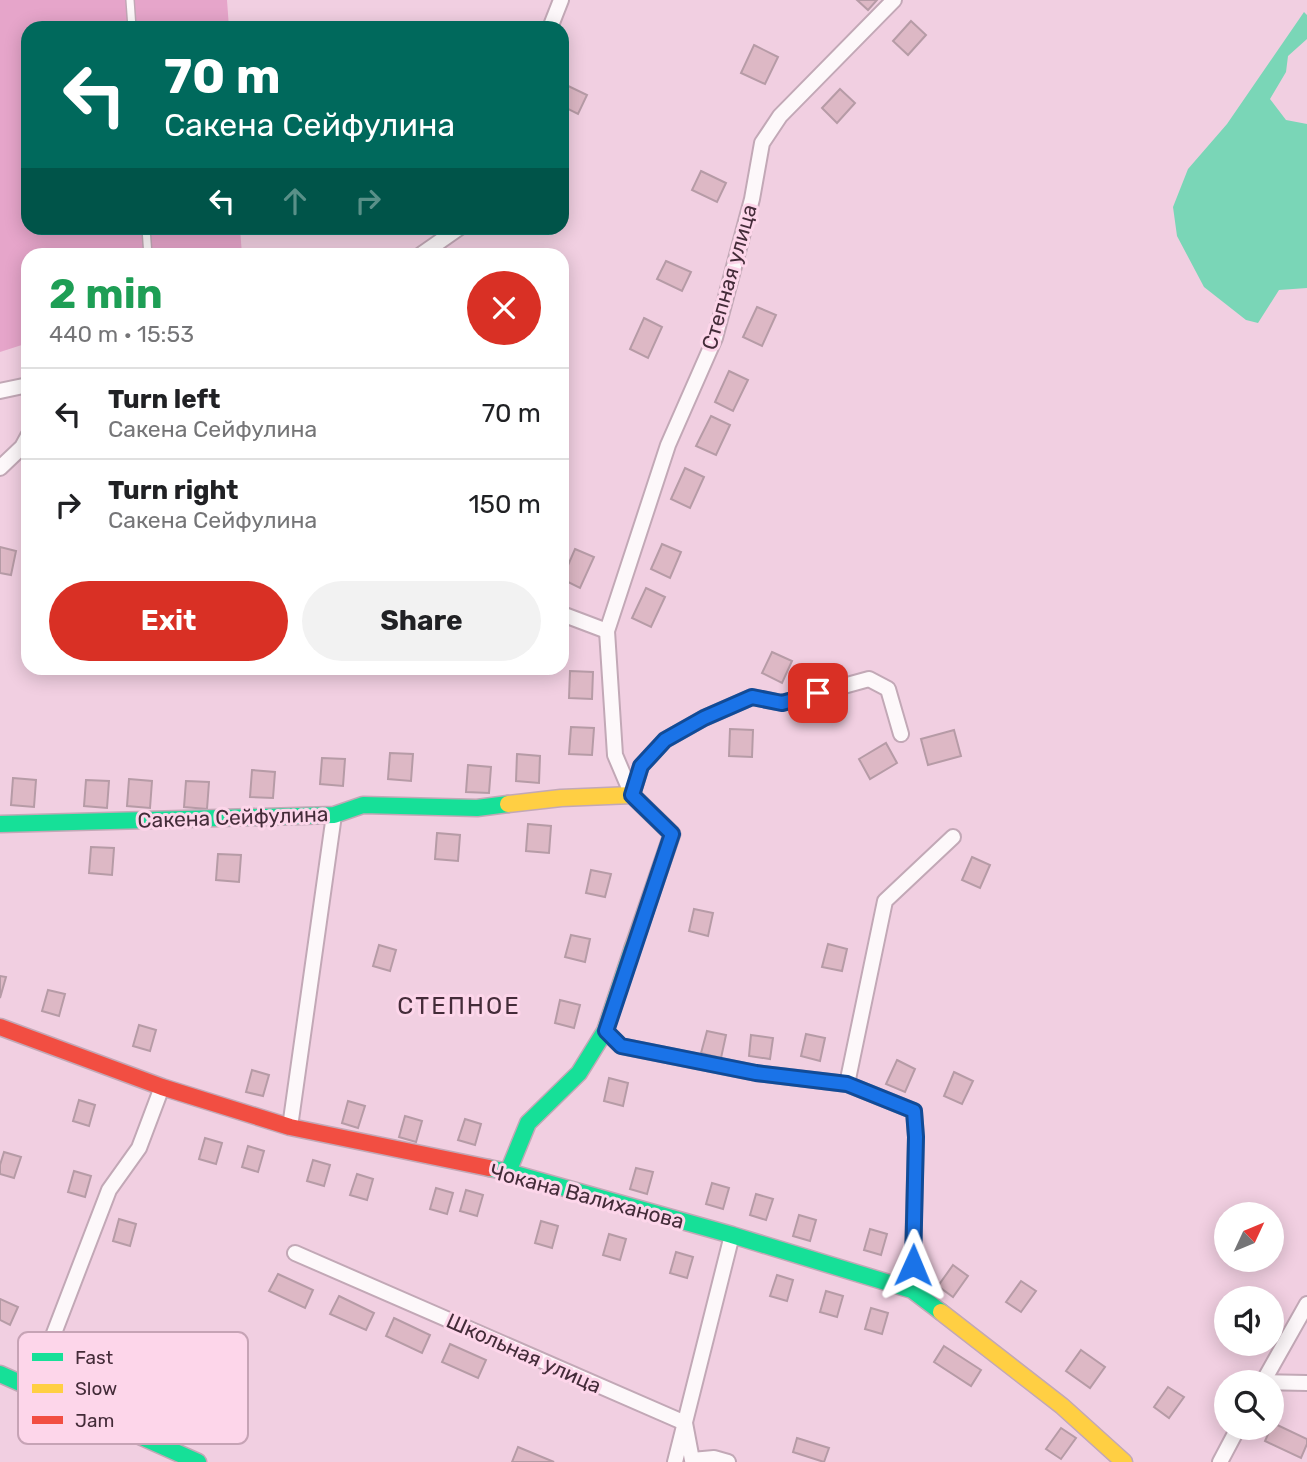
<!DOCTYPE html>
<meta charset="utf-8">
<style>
:root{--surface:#fff;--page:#f2f2f2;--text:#202124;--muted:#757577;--line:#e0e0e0;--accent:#d93025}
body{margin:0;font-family:Rubik,sans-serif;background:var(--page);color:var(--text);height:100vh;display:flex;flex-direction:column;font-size:26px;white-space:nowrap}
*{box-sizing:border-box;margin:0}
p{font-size:23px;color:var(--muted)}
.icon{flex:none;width:38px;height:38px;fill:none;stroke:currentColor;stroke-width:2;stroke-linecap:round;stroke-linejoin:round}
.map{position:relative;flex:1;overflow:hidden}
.details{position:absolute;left:21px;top:248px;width:548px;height:427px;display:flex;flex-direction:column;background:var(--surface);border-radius:21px;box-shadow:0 4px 18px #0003}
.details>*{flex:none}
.hud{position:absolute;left:21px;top:21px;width:548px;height:214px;border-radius:21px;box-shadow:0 4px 18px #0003;background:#00695c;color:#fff;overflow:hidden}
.needle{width:46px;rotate:46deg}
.tools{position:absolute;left:1214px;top:1202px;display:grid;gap:14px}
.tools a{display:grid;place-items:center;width:70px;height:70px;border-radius:50%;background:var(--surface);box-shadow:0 4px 18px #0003;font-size:35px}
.pin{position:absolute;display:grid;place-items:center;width:60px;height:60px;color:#fff;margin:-30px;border-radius:14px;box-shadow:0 4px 10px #0006}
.me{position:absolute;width:77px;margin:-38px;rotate:1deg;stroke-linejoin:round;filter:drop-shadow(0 0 5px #0008)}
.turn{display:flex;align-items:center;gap:24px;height:147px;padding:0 28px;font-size:32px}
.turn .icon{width:91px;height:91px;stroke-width:2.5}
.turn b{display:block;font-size:49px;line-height:60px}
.lanes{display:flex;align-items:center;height:66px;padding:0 28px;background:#0003;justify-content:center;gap:35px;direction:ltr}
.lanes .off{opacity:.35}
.round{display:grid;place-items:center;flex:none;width:74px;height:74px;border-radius:37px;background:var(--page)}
.summary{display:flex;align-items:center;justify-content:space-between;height:119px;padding:0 28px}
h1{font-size:42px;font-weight:700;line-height:52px;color:#1e9e55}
.primary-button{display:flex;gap:14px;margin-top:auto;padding:14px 28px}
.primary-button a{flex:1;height:80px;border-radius:42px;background:var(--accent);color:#fff;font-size:28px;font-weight:700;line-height:80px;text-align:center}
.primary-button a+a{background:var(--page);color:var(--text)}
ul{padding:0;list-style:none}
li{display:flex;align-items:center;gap:21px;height:91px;padding:0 28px;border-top:2px solid var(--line)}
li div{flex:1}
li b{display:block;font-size:26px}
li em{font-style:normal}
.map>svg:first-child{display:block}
</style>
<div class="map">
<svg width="1307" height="1462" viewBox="0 0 1307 1462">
<rect width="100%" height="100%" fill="#f1cfe1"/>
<!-- green -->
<path fill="#e6a5ca" d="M0,0H227L229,28H28V228H240L242,255L28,256V343L0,352Z"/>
<!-- water -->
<path fill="#7ad6b7" d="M1304,12L1307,15V39L1288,56L1286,72L1270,99L1286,120L1307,124V288L1279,290L1258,323L1246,320L1204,287L1177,236L1173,207L1188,169L1227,124Z"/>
<!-- building -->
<g fill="#ddb8c5" stroke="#b69ba6" stroke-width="2">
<path d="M857,0H877L868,10Z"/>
<path d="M911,21L926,35L908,55L893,41Z"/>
<path d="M754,45L778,57L765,84L741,73Z"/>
<path d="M562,83L587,95L578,114L562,106Z"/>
<path d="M840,89L855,103L837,123L822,108Z"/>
<path d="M701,171L726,183L717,202L692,190Z"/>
<path d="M666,261L691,272L682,291L657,279Z"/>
<path d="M757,307L776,315L762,346L743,337Z"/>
<path d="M644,318L662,327L648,358L630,349Z"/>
<path d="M729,371L748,380L733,411L715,402Z"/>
<path d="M711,416L730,425L716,455L696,446Z"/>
<path d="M685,468L704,477L690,508L671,499Z"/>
<path d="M662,544L681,552L670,578L651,569Z"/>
<path d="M0,547L16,551L11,575L0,573Z"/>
<path d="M575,549L594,557L580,588L562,579Z"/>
<path d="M646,588L665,597L651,627L632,618Z"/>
<path d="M772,652L792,661L782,683L762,673Z"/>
<path d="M570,671L593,672L592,699L569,698Z"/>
<path d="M571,727L594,728L592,755L569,754Z"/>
<path d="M730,729L753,730L752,757L729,756Z"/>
<path d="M954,730L961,756L928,765L921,739Z"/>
<path d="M886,743L897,763L870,779L859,759Z"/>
<path d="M390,753L413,754L411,781L388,779Z"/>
<path d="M517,754L540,756L539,783L516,781Z"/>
<path d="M322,758L345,759L343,786L320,784Z"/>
<path d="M468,765L491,767L489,793L466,792Z"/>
<path d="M252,770L275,772L273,798L250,797Z"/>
<path d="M13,778L36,780L34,807L11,805Z"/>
<path d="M129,779L152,781L150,808L127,806Z"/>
<path d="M86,780L109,781L107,808L84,806Z"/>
<path d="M186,781L209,782L207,809L184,807Z"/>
<path d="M528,824L551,826L549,853L526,851Z"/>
<path d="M437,833L460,835L458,861L435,859Z"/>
<path d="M91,847L114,848L112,875L89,873Z"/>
<path d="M218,854L241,855L239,882L216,880Z"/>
<path d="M972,857L990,865L980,888L962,880Z"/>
<path d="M591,870L611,874L605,897L586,893Z"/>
<path d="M694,909L713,913L708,936L689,931Z"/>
<path d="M571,935L590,939L585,962L565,957Z"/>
<path d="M828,944L847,949L842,971L822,967Z"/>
<path d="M379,945L396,950L390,971L373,966Z"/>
<path d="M0,976L6,977L0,998Z"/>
<path d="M48,990L65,994L59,1016L42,1011Z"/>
<path d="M560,1000L580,1005L574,1028L555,1023Z"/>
<path d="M139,1025L156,1030L150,1051L133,1046Z"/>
<path d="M707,1031L726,1035L721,1058L701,1053Z"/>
<path d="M806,1034L825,1038L820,1061L801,1056Z"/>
<path d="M751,1035L773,1038L770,1059L749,1056Z"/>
<path d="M897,1060L915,1069L905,1092L886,1084Z"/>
<path d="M252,1070L269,1075L263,1096L246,1092Z"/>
<path d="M954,1072L973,1081L962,1104L944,1096Z"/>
<path d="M609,1078L628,1083L623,1106L604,1101Z"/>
<path d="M79,1100L95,1105L89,1126L73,1121Z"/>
<path d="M348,1101L365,1106L358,1128L342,1123Z"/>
<path d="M405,1116L422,1121L416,1142L399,1137Z"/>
<path d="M465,1119L481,1124L475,1145L458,1140Z"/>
<path d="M205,1138L222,1143L216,1164L199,1159Z"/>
<path d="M248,1146L264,1151L258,1172L242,1167Z"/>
<path d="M4,1152L21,1157L14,1178L0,1174V1165Z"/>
<path d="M313,1160L330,1165L324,1186L307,1181Z"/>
<path d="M636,1168L653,1172L647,1194L630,1189Z"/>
<path d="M74,1171L91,1176L85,1197L68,1192Z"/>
<path d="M357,1174L373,1179L367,1200L350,1195Z"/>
<path d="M712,1183L729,1188L723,1209L706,1204Z"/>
<path d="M436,1188L453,1193L447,1214L430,1209Z"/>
<path d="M466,1190L483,1195L477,1216L460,1211Z"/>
<path d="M756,1194L773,1199L766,1220L750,1215Z"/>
<path d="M799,1215L816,1220L810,1241L793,1236Z"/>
<path d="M119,1219L136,1224L130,1246L113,1241Z"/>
<path d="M541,1221L558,1226L552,1248L535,1243Z"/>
<path d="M870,1229L887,1234L881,1255L864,1250Z"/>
<path d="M609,1234L626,1239L620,1260L603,1255Z"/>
<path d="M676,1252L693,1257L687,1278L670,1273Z"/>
<path d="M953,1265L968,1276L953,1297L938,1286Z"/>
<path d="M278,1274L313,1290L305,1308L269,1291Z"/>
<path d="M777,1275L793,1280L787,1301L770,1296Z"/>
<path d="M1021,1281L1036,1291L1021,1312L1006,1302Z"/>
<path d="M826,1291L843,1296L837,1317L820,1312Z"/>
<path d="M339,1296L374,1313L366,1330L330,1314Z"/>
<path d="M0,1299L18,1307L10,1325L0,1320Z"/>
<path d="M871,1308L888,1313L882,1334L865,1329Z"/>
<path d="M394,1318L430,1335L422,1353L386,1336Z"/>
<path d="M450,1344L486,1360L478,1378L442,1362Z"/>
<path d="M944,1346L981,1370L971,1386L934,1362Z"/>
<path d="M1081,1350L1105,1367L1090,1388L1066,1371Z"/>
<path d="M1168,1387L1184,1397L1169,1418L1154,1407Z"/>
<path d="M1273,1423L1307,1439V1444L1301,1458L1265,1441Z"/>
<path d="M1061,1428L1076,1438L1061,1459L1046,1449Z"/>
<path d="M797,1438L829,1448L824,1462L793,1452Z"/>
<path d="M518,1447L554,1462H512Z"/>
</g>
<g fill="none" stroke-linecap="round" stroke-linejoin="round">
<defs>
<g id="lane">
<path d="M130,0L132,28"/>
<path d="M146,228L148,256"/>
</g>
<g id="street">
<path d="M550,28L561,0"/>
<path d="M419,256L459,228"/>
<path d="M0,391L28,385"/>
<path d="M0,468L22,447L28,436"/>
<path d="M562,614L607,631"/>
<path d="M632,795L615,755L607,631L668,445L715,338L752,199L762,143L780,116L894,0"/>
<path d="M632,795L641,766L665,740L704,718L752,697L782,703L869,679L888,689L901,734"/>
<path d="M605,1031L621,1046L756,1073L847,1084L914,1111L916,1137L912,1290"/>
<path d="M847,1084L885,901L953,837"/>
<path d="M290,1127L334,815"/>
<path d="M295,1253L685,1423L692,1460L714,1458L728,1462"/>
<path d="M1262,1382L1307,1383"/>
<path d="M1263,1382L1307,1304"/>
<path d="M33,1388L109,1190L139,1148L162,1087"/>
<path d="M675,1462L732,1235"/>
<path d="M1220,1462L1238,1428"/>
</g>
<g id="fast">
<path d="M0,824L334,815L363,805L477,808L508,804"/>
<path d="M489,1168L508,1172L732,1235L912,1290L941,1312"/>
<path d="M508,1172L528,1123L579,1073L605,1031L633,947"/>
<path d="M0,1374L198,1462"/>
</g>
<g id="slow">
<path d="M508,804L561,798L632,795L672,834L633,947"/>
<path d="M941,1312L1062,1406L1124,1462"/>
</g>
<path id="jam" d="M0,1027L162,1087L290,1127L489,1168"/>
</defs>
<!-- lane casing -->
<use href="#lane" stroke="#c2a8b6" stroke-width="10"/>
<!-- street casing -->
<use href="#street" stroke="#c2a8b6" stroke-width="18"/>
<!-- fast casing -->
<use href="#fast" stroke="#c2a8b6" stroke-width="19"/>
<!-- slow casing -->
<use href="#slow" stroke="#c2a8b6" stroke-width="19"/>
<!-- jam casing -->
<use href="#jam" stroke="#c2a8b6" stroke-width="19"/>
<!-- lane -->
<use href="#lane" stroke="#fdf8fa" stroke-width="7"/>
<!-- street -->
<use href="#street" stroke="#fdf8fa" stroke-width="14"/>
<!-- fast -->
<use href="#fast" stroke="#16e098" stroke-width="16"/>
<!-- slow -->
<use href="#slow" stroke="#ffcf43" stroke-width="16"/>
<!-- jam -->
<use href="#jam" stroke="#f24e42" stroke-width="16"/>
</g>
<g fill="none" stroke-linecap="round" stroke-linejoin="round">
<defs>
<path id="route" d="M818,693L782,703L752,697L704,718L665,740L641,766L632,795L672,834L606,1031L621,1046L756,1073L847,1084L914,1111L916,1137L913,1265"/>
</defs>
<!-- route casing -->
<use href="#route" stroke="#114b97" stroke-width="18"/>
<!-- route -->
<use href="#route" stroke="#1a73e8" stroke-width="12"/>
</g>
<g text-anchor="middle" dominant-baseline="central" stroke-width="6" stroke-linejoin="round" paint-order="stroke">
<!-- street labels -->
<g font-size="21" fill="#442c39" stroke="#fdd6ea">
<text transform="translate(729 277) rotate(-74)">Степная улица</text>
<text transform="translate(233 817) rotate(-2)">Сакена Сейфулина</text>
<text transform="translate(587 1196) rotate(15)">Чокана Валиханова</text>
<text transform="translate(524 1353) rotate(24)">Школьная улица</text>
</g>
<!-- quarter labels -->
<g font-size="24" letter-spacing="2" fill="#442c39" stroke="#fdd6ea">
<text x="459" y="1006">СТЕПНОЕ</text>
</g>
</g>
<!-- legend -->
<rect x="18" y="1332" width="230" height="112" rx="10" fill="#fdd6ea" stroke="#c6a3b5" stroke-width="2"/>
<rect x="32" y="1353" width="31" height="8" fill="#16e098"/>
<rect x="32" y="1384" width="31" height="9" fill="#ffcf43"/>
<rect x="32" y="1416" width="31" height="8" fill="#f24e42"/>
<g font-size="19" fill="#442c39">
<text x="75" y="1364">Fast</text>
<text x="75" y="1395">Slow</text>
<text x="75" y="1427">Jam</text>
</g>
</svg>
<div class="tools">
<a><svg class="needle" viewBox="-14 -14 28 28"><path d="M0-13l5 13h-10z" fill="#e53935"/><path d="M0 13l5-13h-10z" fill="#757577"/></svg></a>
<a><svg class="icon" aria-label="sound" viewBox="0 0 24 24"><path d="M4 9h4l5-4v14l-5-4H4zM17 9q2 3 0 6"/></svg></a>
<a><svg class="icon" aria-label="search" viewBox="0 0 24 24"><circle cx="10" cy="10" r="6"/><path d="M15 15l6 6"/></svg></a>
</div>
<div class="pin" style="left:818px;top:693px;background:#d93025"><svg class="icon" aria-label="arrive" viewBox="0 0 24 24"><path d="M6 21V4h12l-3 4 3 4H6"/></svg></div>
<svg class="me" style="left:913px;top:1265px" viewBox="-20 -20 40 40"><path d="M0-17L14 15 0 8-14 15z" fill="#1a73e8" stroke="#fff" stroke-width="4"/></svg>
<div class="hud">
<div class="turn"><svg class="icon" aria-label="left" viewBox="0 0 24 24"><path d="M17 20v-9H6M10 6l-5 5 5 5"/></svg><div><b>70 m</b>Сакена Сейфулина</div></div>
<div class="lanes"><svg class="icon" aria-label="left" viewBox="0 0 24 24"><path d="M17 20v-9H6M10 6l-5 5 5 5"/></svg><svg class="icon off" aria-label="ahead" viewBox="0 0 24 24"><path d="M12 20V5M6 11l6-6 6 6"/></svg><svg class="icon off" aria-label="right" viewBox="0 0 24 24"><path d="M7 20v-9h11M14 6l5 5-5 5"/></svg></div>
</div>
<section class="details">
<div class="summary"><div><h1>2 min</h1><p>440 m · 15:53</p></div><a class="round" style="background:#d93025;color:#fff"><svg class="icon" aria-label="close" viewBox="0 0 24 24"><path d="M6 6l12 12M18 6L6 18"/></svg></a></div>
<ul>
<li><svg class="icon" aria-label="left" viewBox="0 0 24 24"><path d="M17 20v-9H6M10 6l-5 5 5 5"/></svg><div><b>Turn left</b><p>Сакена Сейфулина</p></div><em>70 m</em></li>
<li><svg class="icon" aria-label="right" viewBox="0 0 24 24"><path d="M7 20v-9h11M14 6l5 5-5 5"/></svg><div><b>Turn right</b><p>Сакена Сейфулина</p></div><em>150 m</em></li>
</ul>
<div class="primary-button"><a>Exit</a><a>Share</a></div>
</section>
</div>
